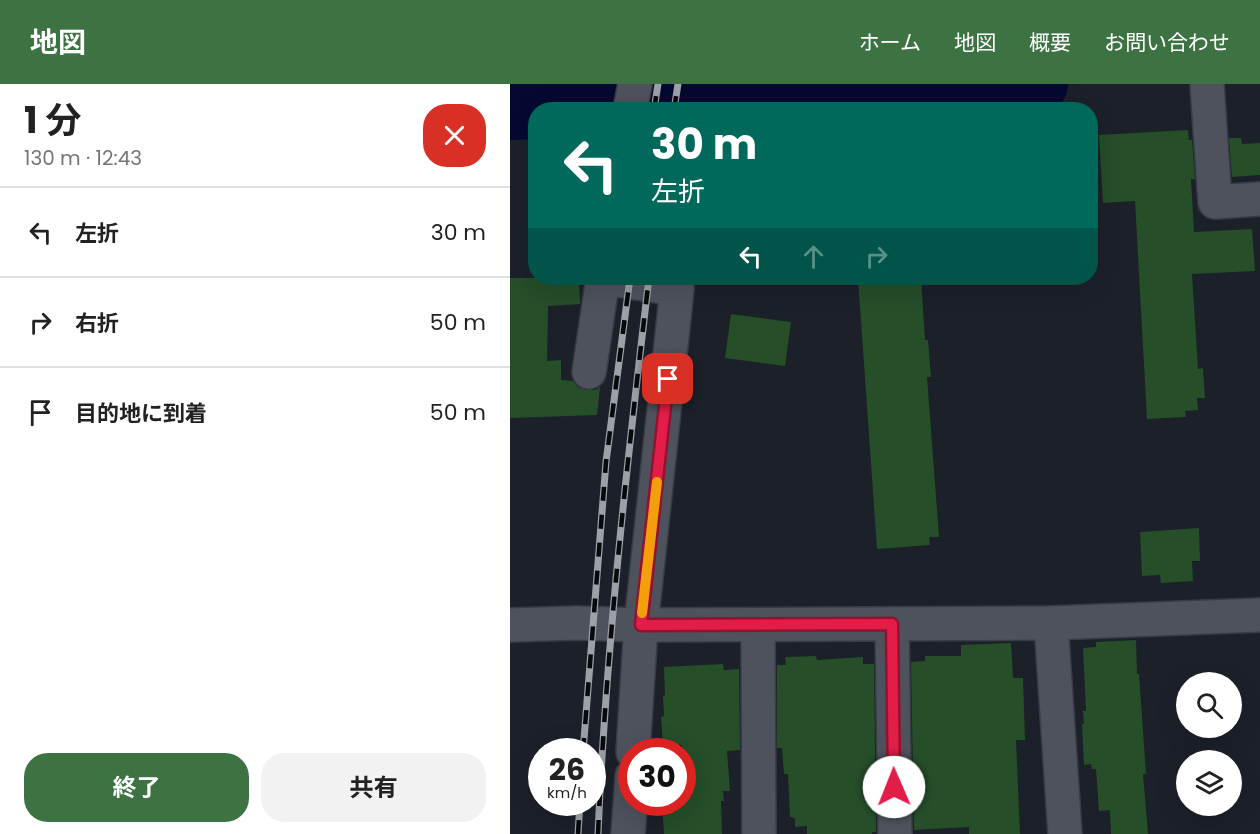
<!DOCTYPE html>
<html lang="ja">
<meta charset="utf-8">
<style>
:root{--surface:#fff;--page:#f2f2f2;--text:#222;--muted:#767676;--line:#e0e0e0;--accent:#3d7343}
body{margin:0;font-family:Poppins,"Noto Sans JP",sans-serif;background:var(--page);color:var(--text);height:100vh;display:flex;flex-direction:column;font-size:22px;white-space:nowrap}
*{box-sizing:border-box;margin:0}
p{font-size:20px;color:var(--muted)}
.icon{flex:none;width:33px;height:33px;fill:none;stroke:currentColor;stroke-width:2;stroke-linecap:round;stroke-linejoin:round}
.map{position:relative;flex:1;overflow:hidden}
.details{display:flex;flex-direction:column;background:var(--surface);width:510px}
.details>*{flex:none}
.hud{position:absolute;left:18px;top:18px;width:570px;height:183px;border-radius:24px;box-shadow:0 6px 24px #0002;background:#00695c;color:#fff;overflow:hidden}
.fabs{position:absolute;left:666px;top:588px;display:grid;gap:12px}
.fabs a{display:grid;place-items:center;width:66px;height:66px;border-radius:50%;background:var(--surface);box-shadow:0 6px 24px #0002;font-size:30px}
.speed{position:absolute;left:18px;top:654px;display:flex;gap:12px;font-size:30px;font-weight:700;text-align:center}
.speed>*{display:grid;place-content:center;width:78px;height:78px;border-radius:50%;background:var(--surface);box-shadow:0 6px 24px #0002;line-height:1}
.speed small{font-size:15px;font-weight:400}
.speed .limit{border:9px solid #d22;background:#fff;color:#111}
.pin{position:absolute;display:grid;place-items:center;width:51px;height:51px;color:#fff;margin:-26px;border-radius:12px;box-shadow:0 3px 9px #0006}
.me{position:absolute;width:66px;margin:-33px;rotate:359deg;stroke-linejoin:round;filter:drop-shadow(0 0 4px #0008)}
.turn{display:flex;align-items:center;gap:21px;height:126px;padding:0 24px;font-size:27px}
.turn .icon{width:78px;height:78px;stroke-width:2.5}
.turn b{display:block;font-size:42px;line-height:51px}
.lanes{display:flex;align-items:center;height:57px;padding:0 24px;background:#0003;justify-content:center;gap:30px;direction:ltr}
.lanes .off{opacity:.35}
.round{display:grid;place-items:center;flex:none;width:63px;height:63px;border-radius:24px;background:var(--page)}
.summary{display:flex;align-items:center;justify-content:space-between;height:102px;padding:0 24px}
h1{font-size:36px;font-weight:700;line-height:45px}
.cta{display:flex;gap:12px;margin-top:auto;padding:12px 24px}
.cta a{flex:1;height:69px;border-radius:24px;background:var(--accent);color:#fff;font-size:24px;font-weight:700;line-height:69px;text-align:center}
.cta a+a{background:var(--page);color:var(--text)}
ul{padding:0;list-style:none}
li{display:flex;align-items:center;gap:18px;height:90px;padding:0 24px;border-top:2px solid var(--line)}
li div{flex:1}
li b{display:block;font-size:22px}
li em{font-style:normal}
header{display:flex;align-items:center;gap:36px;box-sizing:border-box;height:84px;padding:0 30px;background:var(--accent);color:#fff}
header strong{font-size:28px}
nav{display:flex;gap:33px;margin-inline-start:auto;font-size:21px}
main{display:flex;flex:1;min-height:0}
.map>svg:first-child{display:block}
</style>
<header>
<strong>地図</strong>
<nav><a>ホーム</a><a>地図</a><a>概要</a><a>お問い合わせ</a></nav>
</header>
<main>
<section class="details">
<div class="summary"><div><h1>1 分</h1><p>130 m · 12:43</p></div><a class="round" style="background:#d93025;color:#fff"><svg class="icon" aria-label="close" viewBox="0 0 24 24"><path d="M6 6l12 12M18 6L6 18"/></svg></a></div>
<ul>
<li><svg class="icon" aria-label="left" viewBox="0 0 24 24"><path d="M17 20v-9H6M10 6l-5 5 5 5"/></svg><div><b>左折</b></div><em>30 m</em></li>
<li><svg class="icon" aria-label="right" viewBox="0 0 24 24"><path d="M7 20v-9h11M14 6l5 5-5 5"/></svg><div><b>右折</b></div><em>50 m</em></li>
<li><svg class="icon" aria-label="arrive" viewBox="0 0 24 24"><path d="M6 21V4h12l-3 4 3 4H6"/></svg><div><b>目的地に到着</b></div><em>50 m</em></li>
</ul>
<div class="cta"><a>終了</a><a>共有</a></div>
</section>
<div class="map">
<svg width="750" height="750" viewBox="0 0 750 750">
<rect width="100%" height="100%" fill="#1c2029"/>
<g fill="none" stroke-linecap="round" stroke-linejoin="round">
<!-- river -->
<path stroke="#030930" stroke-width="62" d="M0,25L177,18L216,19L527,0"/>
</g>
<!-- building -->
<g fill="#254e29">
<path d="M678,46L679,56H682L685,95H681L684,148L742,145L745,187L682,190L688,285L693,284L695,314H687L688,326L675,327L676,333L637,335L625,117L593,119L589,51Z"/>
<path d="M719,54H731L732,60L750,59V91L722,93Z"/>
<path d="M0,194H69L70,220L38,222L37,277L51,276V296L63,297L68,303L76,306H85L90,303L87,331L0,334Z"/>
<path d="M348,194H411L415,256H418L421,293H417L429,453H419L420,461L367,465Z"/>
<path d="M221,230L281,238L275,282L215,274Z"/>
<path d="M689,444L690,477H682L683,497L651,499L650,491L632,492L630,448Z"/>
<path d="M626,556L627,590H629L636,690H633L638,750H601L600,726L589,727L586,685H582L581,680L574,681L572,640H574L573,627H576L573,564L586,563V558Z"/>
<path d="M501,559L503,594H513L515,656H506L510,750H459V743L404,746L401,578L415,577V572H451V561Z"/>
<path d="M306,572L307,576L353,573V580H364L366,748H362V750H297V742L285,743V734L280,733L278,690H274L272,664H267V581H276L275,573Z"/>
<path d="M213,580L214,586L229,585L230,666L217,667L220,707H213L214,717H211L212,750H154L152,718H172V661L153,662L151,633L154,632L153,612L155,611L154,583Z"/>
</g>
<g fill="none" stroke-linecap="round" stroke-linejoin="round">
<defs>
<g id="minor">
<path d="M697,0L705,118L750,115"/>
<path d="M120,26L125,0"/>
<path d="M93,194L167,205L131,541L123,668"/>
<path d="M79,288L93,194"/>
<path d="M541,539L555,750"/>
<path d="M382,540L385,750"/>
<path d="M0,541L67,539L131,541L541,539L750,531"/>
<path d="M248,541L249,750"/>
<path d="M118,750L122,692"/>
</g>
</defs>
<!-- minor casing -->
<use href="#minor" stroke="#393c44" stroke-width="36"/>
<!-- minor -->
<use href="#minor" stroke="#4d525c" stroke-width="33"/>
<defs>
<g id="rail">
<path d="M144,26L148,0"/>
<path d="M164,26L168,0"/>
<path d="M73,668L96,378L120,194"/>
<path d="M68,750L70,718"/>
<path d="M88,750C96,564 117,379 139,194"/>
</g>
</defs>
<!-- rail casing -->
<use href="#rail" stroke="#9ca0a7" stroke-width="7"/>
<!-- rail -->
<use href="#rail" stroke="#08090d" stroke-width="4.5" stroke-dasharray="14" stroke-linecap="butt"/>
</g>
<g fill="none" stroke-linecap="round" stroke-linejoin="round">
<defs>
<path id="route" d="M158,295L131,541L382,540L384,703"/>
</defs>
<!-- route casing -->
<use href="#route" stroke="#92132f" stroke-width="15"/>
<!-- route -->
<use href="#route" stroke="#e11d48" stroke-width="10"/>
<!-- slow -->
<path stroke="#f59e0b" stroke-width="10" d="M132,529L147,398"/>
</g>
</svg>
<div class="fabs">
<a><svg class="icon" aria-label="search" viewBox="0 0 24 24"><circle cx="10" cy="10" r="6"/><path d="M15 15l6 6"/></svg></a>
<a><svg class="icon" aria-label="layers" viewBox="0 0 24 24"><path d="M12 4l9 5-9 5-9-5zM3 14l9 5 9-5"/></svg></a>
</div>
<div class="speed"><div>26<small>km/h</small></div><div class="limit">30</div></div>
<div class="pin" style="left:158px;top:295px;background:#d93025"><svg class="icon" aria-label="arrive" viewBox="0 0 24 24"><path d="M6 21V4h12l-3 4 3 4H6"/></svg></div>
<svg class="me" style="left:384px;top:703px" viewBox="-20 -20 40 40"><circle r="19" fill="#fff"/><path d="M0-13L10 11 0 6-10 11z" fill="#e11d48"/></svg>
<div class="hud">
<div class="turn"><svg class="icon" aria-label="left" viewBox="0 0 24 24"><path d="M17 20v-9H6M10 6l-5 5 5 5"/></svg><div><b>30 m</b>左折</div></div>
<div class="lanes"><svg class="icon" aria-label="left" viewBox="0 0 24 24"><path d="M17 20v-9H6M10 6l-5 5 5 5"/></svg><svg class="icon off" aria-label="ahead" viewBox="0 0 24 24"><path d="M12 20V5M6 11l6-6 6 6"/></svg><svg class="icon off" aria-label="right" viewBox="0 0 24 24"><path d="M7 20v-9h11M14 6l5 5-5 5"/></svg></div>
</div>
</div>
</main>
